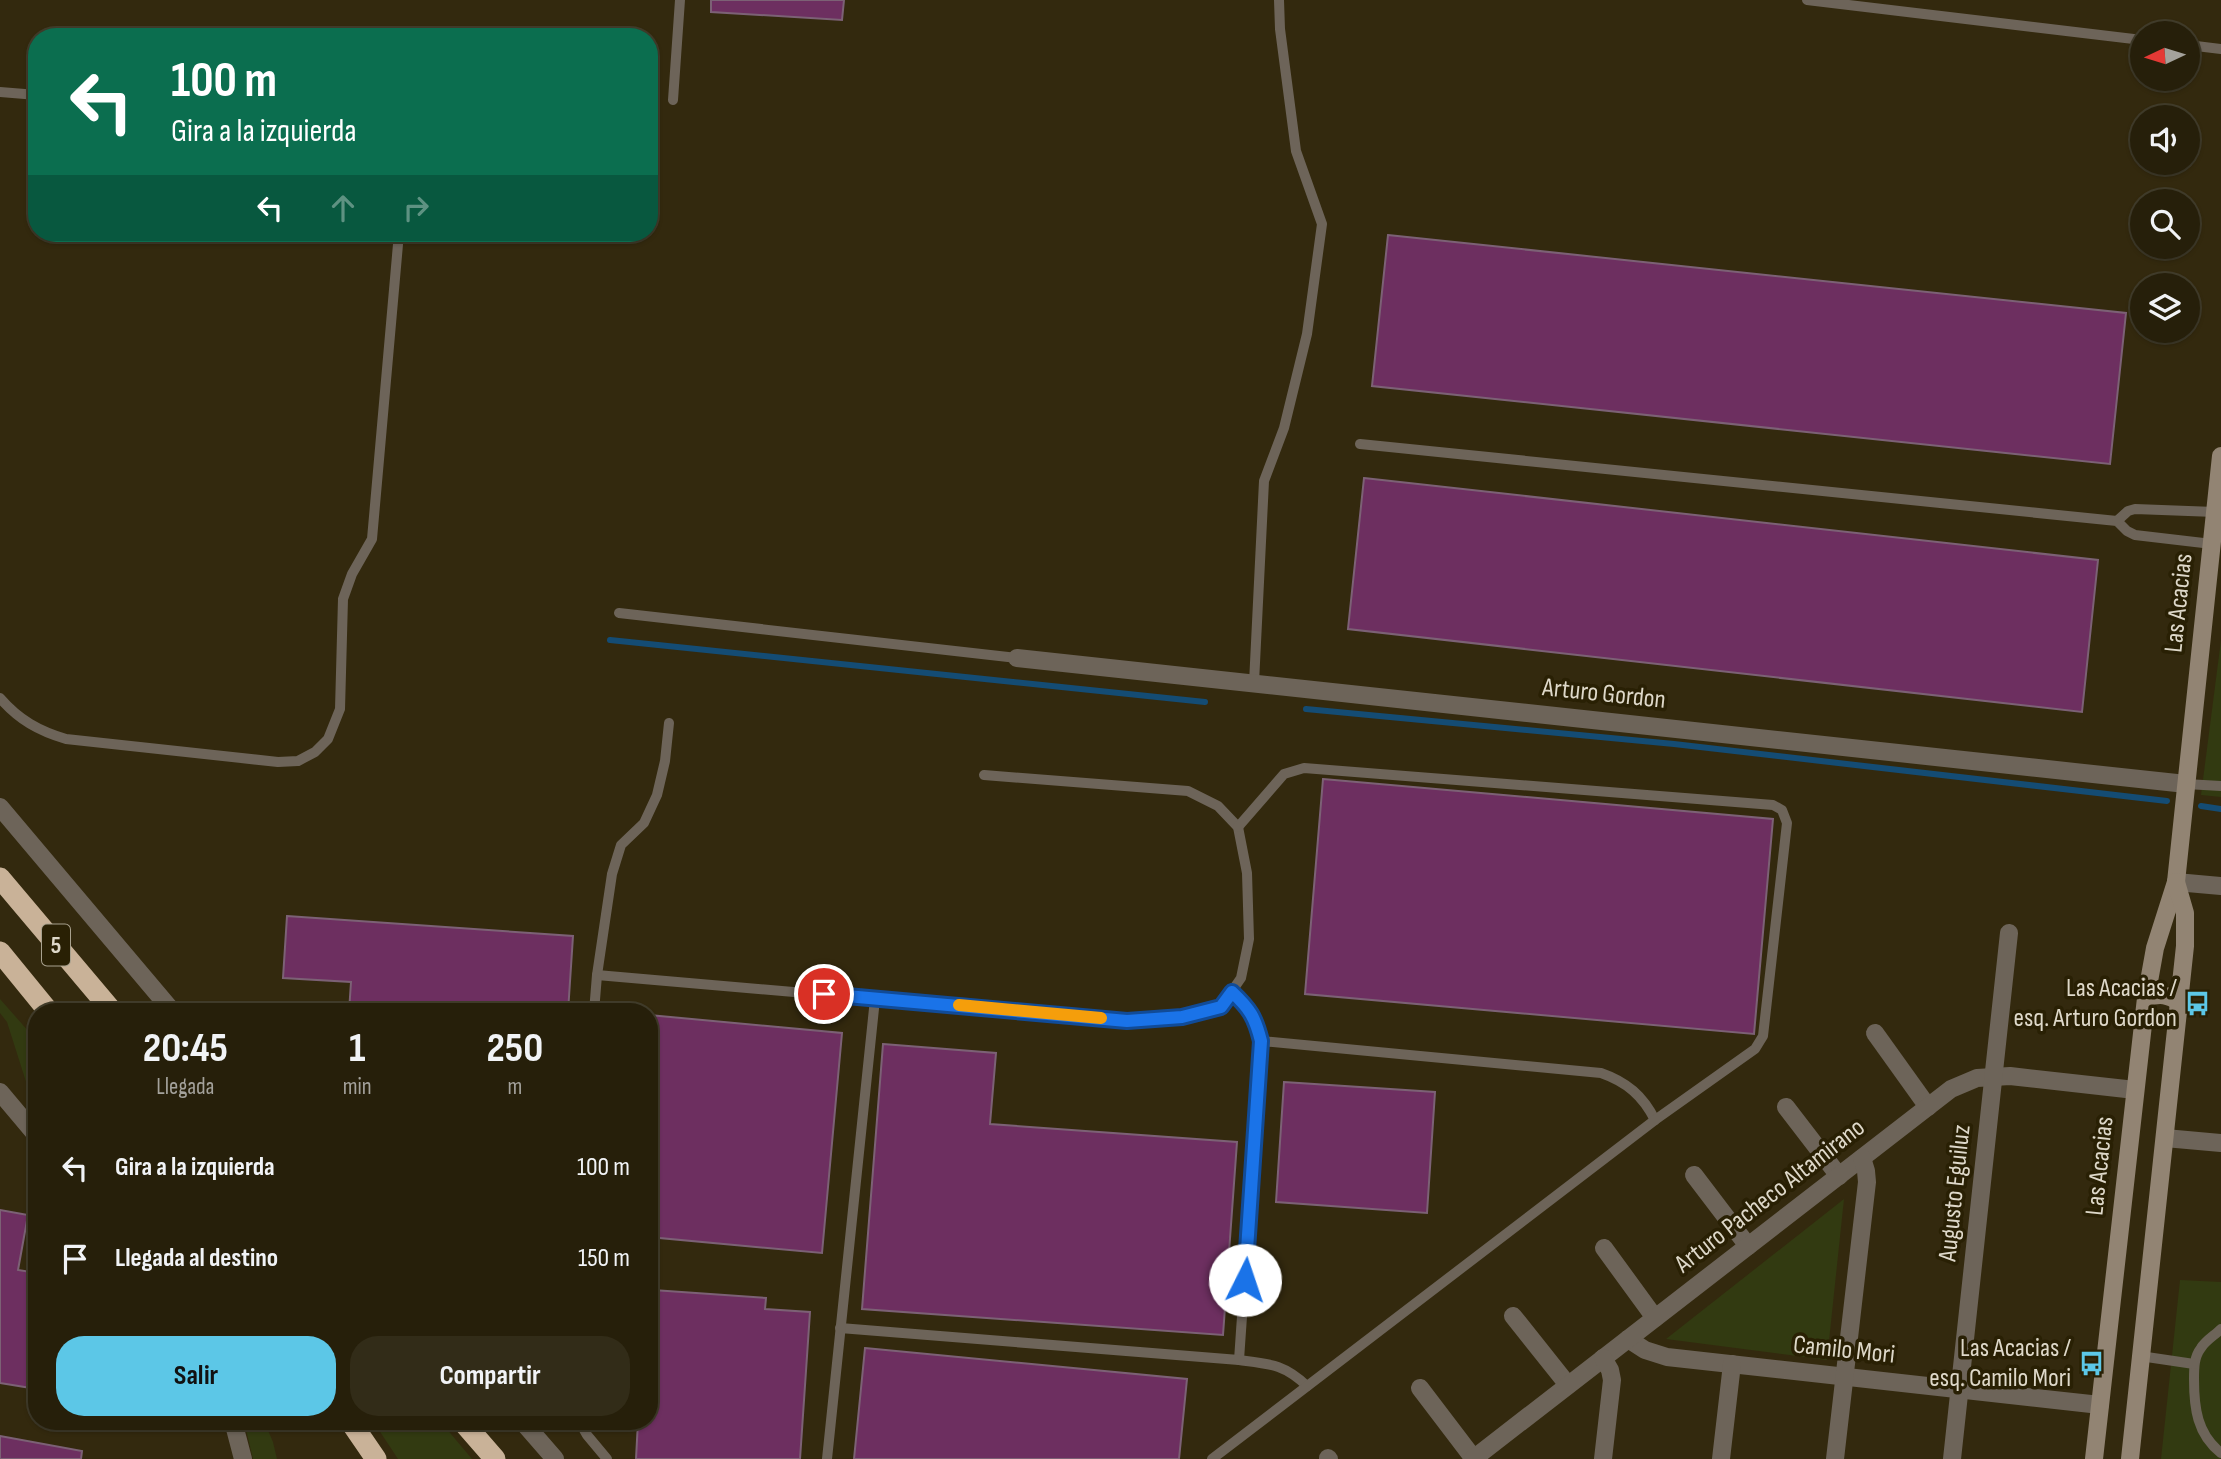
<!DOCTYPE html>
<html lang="es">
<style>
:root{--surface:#261f0a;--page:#322c18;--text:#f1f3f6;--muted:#a4a29c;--line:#423d2b;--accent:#5cc7e7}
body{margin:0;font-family:"Sofia Sans Condensed",sans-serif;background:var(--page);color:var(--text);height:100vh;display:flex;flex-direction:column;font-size:26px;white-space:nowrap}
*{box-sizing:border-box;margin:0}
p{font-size:23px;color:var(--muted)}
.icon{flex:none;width:38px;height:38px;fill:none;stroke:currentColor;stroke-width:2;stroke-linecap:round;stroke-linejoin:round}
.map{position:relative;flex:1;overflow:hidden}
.drawer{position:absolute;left:28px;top:1003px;width:630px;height:427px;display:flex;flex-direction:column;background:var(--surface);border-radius:28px;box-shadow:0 2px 5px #0004,0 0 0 2px var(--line)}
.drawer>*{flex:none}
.guide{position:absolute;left:28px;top:28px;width:630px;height:214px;border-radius:28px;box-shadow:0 2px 5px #0004,0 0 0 2px var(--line);background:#0b6e4f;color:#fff;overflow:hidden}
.needle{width:46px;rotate:266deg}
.controls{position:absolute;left:2130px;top:21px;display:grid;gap:14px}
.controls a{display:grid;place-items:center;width:70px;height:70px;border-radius:50%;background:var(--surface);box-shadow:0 2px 5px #0004,0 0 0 2px var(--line);font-size:35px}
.pin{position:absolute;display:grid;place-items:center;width:60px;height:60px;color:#fff;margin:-30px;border:4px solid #fff;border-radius:50%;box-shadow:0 2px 7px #0007}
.me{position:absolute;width:77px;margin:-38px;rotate:4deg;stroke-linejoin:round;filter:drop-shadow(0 0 5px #0008)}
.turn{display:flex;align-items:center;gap:24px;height:147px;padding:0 28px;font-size:32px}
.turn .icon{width:91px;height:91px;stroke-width:2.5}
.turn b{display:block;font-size:49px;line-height:60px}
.lanes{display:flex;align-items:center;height:66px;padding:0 28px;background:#0003;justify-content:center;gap:35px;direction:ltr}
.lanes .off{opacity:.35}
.eta{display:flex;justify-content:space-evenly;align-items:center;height:119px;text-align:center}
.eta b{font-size:42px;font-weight:700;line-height:49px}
.cta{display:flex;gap:14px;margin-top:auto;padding:14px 28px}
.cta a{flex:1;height:80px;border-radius:28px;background:var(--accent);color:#111;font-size:28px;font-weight:700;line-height:80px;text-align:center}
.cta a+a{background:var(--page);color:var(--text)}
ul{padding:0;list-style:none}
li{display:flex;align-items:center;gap:21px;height:91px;padding:0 28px}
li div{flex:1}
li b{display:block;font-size:26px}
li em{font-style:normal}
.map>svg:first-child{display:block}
</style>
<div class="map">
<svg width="2221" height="1459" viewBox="0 0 2221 1459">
<rect width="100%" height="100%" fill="#33290e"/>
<!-- green -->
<g fill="#323a11">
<path d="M2221,640V797L2201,795Z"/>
<path d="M0,999L37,1041V1104L28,1088L7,1022L0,1013Z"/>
<path d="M1844,1199L1827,1360L1666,1339Z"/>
<path d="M2180,1280L2221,1282V1459H2161Z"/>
<path d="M244,1421H264L273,1442L277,1459H253Z"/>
<path d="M373,1421H440L472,1459H398Z"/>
</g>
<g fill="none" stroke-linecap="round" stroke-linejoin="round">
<!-- stream -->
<g stroke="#144c74" stroke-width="6">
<path d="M610,640L1205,702"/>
<path d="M1306,709L1674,744L2167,801"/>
<path d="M2201,806L2221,809"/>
</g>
</g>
<!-- building -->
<g fill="#6d2f60" stroke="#7c6175" stroke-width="2">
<path d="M711,0H844L842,20L711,12Z"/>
<path d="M1388,235L2126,313L2110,464L1372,386Z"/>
<path d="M1364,478L2098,560L2082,712L1348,629Z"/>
<path d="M1323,779L1773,819L1754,1034L1305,994Z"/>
<path d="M287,916L573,936L568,1012H349L351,982L283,978Z"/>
<path d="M649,1015L842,1033L822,1253L649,1237Z"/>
<path d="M883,1044L996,1053L990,1124L1237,1142L1223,1335L862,1309Z"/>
<path d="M1284,1082L1435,1092L1427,1213L1276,1202Z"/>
<path d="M0,1210L28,1215L18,1270L37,1273V1389L0,1383Z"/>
<path d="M653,1290L766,1298L765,1309L810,1312L800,1459H636L638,1421H649V1307H652Z"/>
<path d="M865,1348L1187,1379L1179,1459H854Z"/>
<path d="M0,1436L82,1451L81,1459H0Z"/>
</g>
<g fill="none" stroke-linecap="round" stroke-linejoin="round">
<!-- service -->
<g stroke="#6d6459" stroke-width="10">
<path d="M1807,0L2142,40"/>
<path d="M2188,45L2221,49"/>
<path d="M0,92L37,95"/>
<path d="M673,100L680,0"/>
<path d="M1360,444L2117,521L2127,531L2135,535L2212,544"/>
<path d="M2117,521L2128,511L2135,509L2215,512"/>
<path d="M619,613L1017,658"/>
<path d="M1254,683L1264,481L1284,428L1307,334L1322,224L1296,151L1280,29L1279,0"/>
<path d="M0,698C19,720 39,731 66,739L278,762L298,761L315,752L328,739L340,709L343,599L352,574L372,539L399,233"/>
<path d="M2186,784L2221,786"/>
<path d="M597,975L1127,1021L1182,1018L1221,1007L1241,978L1249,939L1247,873L1238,827L1218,806L1188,791L984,775"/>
<path d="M1232,991C1250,1009 1255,1017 1261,1041L1239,1360"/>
<path d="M594,1012L597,975L612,874L621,845L644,823L657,795L665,761L669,723"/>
<path d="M1261,1041L1601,1073C1627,1082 1643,1096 1655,1120"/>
<path d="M840,1328L1239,1360C1270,1364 1284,1364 1307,1386"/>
<path d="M2221,1329C2215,1335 2205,1341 2201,1348C2194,1357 2194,1368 2194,1379C2194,1408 2197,1434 2221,1453"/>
<path d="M2140,1356L2194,1364"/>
<path d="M579,1421L587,1435L607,1459"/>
<path d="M827,1459L875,999"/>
<path d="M1212,1459L1655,1120L1755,1049L1763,1036L1787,823L1782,810L1773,805L1304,768L1284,774L1238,827"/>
</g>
<!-- minor -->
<g stroke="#6d6459" stroke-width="18">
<path d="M1017,658L2186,784"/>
<path d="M2176,882L2221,886"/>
<path d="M1875,1033L1928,1107"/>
<path d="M1786,1107L1839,1176"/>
<path d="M2165,1138L2221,1143"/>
<path d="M1694,1175L1748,1246"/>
<path d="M1604,1248L1655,1318"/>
<path d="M1513,1316L1568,1385"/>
<path d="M1628,1339L1645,1350L1667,1357L2100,1405"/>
<path d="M1420,1388L1474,1459"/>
<path d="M1328,1458L1329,1459"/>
<path d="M1473,1459L1951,1089L1977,1078L2010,1076L2135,1090"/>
<path d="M1603,1459L1612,1380L1610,1370L1603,1358"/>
<path d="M1721,1459L1732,1364"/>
<path d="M1835,1459L1867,1182L1866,1171L1862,1158"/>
<path d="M1952,1459L2009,933"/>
</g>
<!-- tertiary -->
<g stroke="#6d6459" stroke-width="18">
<path d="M0,807L173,1012"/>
<path d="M0,1092L37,1136"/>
<path d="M233,1421L243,1459"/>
<path d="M522,1421L555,1459"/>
</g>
<!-- secondary -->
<g stroke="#928473" stroke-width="18">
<path d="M2146,998C2159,993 2169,994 2180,1003"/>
<path d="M2094,1459L2146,998L2155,948L2176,882L2221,456"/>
<path d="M2130,1459L2185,946V913L2176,882"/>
</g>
<!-- motorway -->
<g stroke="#c9b298" stroke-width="21">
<path d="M0,878L113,1012"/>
<path d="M0,952L49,1012"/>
<path d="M350,1421L376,1459"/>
<path d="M462,1421L495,1459"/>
</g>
</g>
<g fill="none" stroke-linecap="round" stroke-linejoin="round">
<defs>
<path id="route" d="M824,994L1127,1021L1182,1017L1221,1007L1232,992C1250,1009 1255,1017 1261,1041L1245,1280"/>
</defs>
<!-- route casing -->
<use href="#route" stroke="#114b97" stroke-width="18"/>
<!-- route -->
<use href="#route" stroke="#1a73e8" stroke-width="12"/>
<!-- slow -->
<path stroke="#f59e0b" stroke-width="12" d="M959,1005L1101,1018"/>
</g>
<!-- icons -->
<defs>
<symbol id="bus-bare" viewBox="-9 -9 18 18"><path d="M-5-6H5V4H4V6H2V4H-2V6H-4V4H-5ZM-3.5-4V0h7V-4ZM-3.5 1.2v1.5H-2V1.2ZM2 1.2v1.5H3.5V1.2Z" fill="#5cc7e7" stroke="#292004" stroke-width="2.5" paint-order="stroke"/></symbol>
</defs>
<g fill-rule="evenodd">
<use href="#bus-bare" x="2180" y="986" width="35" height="35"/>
<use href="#bus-bare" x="2074" y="1346" width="35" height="35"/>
</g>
<g text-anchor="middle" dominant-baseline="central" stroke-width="7" stroke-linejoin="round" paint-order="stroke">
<!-- shield labels -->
<rect fill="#292004" stroke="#a8a18e" stroke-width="2" x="42" y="924.5" width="28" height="41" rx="5"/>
<g font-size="24" font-weight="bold" fill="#ded8c9">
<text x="56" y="945">5</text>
</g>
<!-- street labels -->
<g font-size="26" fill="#ded8c9" stroke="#292004">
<text transform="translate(2179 603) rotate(-84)">Las Acacias</text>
<text transform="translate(1604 694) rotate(6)">Arturo Gordon</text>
<text transform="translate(2100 1166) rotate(-84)">Las Acacias</text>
<text transform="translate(1955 1193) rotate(-84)">Augusto Eguiluz</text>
<text transform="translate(1770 1196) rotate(-38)">Arturo Pacheco Altamirano</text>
<text transform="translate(1844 1350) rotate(6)">Camilo Mori</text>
</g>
<!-- poi labels -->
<g font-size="26" fill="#ded8c9" stroke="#292004" text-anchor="end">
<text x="2177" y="988">Las Acacias /<tspan x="2177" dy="30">esq. Arturo Gordon</tspan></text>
<text x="2071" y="1348">Las Acacias /<tspan x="2071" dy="30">esq. Camilo Mori</tspan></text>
</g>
</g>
</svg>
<div class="controls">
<a><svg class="needle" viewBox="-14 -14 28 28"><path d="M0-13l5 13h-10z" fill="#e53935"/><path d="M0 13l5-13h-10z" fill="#a4a29c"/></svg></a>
<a><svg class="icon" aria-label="sound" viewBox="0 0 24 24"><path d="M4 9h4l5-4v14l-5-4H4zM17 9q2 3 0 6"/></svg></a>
<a><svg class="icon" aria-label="search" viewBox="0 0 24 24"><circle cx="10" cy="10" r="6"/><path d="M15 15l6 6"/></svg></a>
<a><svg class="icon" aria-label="layers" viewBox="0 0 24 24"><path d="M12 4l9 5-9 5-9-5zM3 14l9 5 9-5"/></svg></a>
</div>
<div class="pin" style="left:824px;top:994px;background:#d93025"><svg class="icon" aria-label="arrive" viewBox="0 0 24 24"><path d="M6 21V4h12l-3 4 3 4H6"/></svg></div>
<svg class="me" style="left:1245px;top:1280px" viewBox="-20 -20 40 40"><circle r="19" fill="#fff"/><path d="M0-13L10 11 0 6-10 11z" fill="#1a73e8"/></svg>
<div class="guide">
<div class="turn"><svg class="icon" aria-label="left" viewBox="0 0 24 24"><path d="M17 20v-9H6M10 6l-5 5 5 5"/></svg><div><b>100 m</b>Gira a la izquierda</div></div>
<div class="lanes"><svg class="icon" aria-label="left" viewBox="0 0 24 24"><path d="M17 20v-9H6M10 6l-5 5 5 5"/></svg><svg class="icon off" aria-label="ahead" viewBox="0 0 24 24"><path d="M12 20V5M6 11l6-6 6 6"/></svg><svg class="icon off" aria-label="right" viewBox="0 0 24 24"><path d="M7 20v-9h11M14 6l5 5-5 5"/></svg></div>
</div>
<section class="drawer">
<div class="eta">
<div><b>20:45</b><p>Llegada</p></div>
<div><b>1</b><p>min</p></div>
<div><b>250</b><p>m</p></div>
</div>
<ul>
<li><svg class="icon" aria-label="left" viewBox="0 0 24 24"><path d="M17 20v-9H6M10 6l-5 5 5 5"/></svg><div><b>Gira a la izquierda</b></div><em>100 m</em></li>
<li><svg class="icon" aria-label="arrive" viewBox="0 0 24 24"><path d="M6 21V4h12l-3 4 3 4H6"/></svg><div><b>Llegada al destino</b></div><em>150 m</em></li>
</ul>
<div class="cta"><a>Salir</a><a>Compartir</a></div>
</section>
</div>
